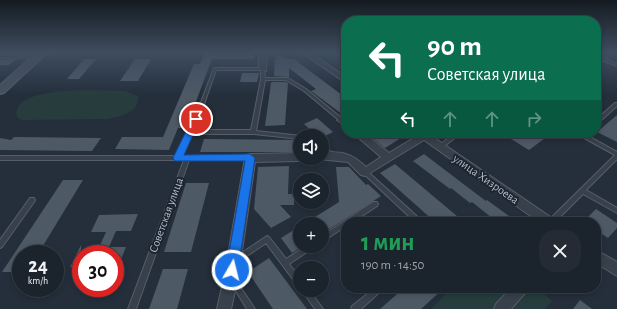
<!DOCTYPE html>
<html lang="ru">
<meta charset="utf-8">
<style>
:root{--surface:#1b232c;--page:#242b34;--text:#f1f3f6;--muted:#a0a4a9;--line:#394048}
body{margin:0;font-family:"Alegreya Sans",sans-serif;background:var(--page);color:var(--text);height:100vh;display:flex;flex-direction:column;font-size:15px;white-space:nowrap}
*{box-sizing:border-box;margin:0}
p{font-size:13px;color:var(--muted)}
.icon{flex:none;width:22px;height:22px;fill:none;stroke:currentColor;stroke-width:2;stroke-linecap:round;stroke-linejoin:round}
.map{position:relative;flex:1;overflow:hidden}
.panel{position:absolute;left:341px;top:217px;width:260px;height:76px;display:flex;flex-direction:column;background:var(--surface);border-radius:16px;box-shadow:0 2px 6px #0003,0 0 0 1px var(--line)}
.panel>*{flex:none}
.guide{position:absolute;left:341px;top:16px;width:260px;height:122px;border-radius:16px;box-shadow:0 2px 6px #0003,0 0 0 1px var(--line);background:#0b6e4f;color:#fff;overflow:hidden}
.tools{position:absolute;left:293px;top:129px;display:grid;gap:8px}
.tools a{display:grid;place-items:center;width:36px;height:36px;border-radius:50%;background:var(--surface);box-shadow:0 2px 6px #0003,0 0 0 1px var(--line);font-size:20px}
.speed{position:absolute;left:12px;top:245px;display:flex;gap:8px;font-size:20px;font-weight:700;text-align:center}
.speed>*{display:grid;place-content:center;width:52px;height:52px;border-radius:50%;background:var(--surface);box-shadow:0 2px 6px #0003,0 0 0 1px var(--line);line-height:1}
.speed small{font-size:10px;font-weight:400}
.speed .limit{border:6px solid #d22;background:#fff;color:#111}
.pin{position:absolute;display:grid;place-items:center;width:34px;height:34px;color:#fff;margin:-17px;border:2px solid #fff;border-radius:50%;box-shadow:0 1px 4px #0007}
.me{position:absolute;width:44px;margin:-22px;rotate:8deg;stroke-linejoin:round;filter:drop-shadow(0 0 3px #0008)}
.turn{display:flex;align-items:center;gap:14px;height:84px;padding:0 20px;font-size:18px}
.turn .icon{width:52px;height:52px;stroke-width:2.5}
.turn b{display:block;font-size:28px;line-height:34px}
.lanes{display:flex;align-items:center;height:38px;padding:0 20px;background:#0003;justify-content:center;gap:20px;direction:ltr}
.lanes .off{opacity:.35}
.round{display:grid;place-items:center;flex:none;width:42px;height:42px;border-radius:16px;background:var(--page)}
.summary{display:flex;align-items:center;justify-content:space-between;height:68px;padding:0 20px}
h1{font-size:24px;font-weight:700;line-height:30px;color:#1e9e55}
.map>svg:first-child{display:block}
</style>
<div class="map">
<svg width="617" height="309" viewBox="0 0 617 309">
<rect width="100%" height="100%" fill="#242f3b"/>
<!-- green -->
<g fill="#273c3d">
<path d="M333,52H346V71L324,55Z"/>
<path d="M125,91L138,96C140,113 119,117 106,119L22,120L17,117C10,83 106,91 125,91Z"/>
<path d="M452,288H537L552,301L545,309H431Z"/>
</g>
<!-- building -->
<g fill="#4e5966">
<path d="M205,52H254L253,59H212L186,128H178L169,150L115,149L122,137H163L194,64H200Z"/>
<path d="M273,54L289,59H294L346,98V117L311,91L316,89L289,68V77L274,76L275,59H278Z"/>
<path d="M0,59V60L16,59L9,65H0Z"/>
<path d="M84,59H96L79,79H67Z"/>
<path d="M135,59H151L138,81H120Z"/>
<path d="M242,73H259L257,82H240Z"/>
<path d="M273,82H286L288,83L285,125L265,126L271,83Z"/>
<path d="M617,115V142L597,132Z"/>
<path d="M317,118L333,132L325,136H317L304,124Z"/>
<path d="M366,133H394L401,138L385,148Z"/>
<path d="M501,133H552L529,150Z"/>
<path d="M14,137L101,138L92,151L0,150V138L11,140Z"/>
<path d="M204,139L297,140L296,152H200Z"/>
<path d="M424,154L466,186L486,201L487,200L517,222H497L472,202L470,203L451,188L450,189L413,161Z"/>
<path d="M395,164L464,222H435L380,173Z"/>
<path d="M289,166L288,194H294V205H280L291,217L271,228L254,209L258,167Z"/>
<path d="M336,167H349L366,185L368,184L381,196L322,234V224H304L339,202Z"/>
<path d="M63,180H83L38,254H21V272H2Z"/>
<path d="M186,183H209L191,252H164Z"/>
<path d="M596,209L617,223V228L608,238L596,230V222H583Z"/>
<path d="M138,214L131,231H116L109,247H126L115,274V254H96L106,232H91L99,215Z"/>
<path d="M300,226V248L292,253L281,238Z"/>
<path d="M81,245V267H70Z"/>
<path d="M269,258L307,309H273L248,272Z"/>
<path d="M163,269H188L177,309H149Z"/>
<path d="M404,288H444L421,309H380Z"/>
<path d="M580,300L592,309H573Z"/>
</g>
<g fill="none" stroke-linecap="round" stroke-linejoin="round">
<defs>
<g id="lane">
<path d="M609,52H617V53L611,54L604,58L617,64V66L601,60L596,62V59Z"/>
<path d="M214,68H264L265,78H288L306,89L344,120L342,121H340L304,91L286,80H265L256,131L302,136H300V139L253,134H193L191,135L181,156H250L253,158L250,160H189L136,309H128L184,160H0V156H176L187,134L190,131ZM216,70H261V79L251,130H195Z"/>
<path d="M615,103H617V106L598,123H596V120Z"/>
<path d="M456,133H461L442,148H438V146Z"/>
<path d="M577,133H583L617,152V159L586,190L617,208V213L583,194L555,222H548L549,220L615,155L577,134Z"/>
<path d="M322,147L335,154L336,155L335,156H331L322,151Z"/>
<path d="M365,170L367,171L421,220L422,222H415L363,173L362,172L363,171Z"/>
<path d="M30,198H34L35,200L34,202L2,247L0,248V240Z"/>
<path d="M373,202H377L378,204L377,206L353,222H346V226L322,242V236Z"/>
<path d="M267,236L269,237L286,259L306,246H314L313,248L289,264L300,278V287L298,286L266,243L238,262L236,263L234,262L233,260L234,258Z"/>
<path d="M233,278L235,279L255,309H247L231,283L230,281L231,279Z"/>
<path d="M375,288H383L382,290L361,309H351L352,306Z"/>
<path d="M302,290H309L323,309H315Z"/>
</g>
<g id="street">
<path d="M259,52H267L266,71H263L259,69Z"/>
<path d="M301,52H309L346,77V83Z"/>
<path d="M39,53L43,55L42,57L0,58V54Z"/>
<path d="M342,117L346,119V126L337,120Z"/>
<path d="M353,133H364L389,153L417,136L415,133H427L552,218L554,222H539L424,140L365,176L361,175L348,162L318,159L322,158V152C343,152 350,152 366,167L381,157Z"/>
<path d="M300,153V158H304L300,161L255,162L238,278L231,309H217L224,278L245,158L246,155L250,154Z"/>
<path d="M596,250L617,262V276L596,263Z"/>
<path d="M511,288H527L525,293L511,309H494L496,304Z"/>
</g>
<path id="secondary" d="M37,52H48L4,93L0,94V85Z"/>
</defs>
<!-- lane casing -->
<use href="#lane" stroke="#565e69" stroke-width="2"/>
<!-- street casing -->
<use href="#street" stroke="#565e69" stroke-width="2"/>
<!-- secondary casing -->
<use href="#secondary" stroke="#565e69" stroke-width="2"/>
<!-- path -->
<path stroke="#46595b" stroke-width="1" stroke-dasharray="2.5 2.5" stroke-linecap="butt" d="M339,68L346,65"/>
<!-- lane -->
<use href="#lane" fill="#38404b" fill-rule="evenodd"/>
<!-- street -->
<use href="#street" fill="#38404b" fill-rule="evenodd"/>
<!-- secondary -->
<use href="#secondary" fill="#46505e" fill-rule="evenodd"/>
</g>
<!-- sky -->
<linearGradient id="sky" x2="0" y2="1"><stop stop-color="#141a20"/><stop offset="0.55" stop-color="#3f4d60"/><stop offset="1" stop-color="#3f4d60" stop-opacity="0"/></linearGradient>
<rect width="617" height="95" fill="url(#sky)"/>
<!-- route -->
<path fill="#1a73e8" stroke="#114b97" d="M193,117H196L200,119L184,155L250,154L255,158L238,270L236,274L232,276L228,274L226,270L245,161H175L173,158Z"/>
<g text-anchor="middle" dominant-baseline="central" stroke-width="4" stroke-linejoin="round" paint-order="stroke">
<!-- street labels -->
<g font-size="12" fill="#b4bbc7" stroke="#1d2530">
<text transform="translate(486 179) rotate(35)">улица Хизроева</text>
<text transform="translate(166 215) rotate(-70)">Советская улица</text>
</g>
</g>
</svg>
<div class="tools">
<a><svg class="icon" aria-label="sound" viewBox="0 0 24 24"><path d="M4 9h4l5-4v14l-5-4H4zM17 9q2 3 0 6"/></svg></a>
<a><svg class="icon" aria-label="layers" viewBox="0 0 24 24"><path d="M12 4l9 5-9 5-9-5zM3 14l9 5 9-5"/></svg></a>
<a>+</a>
<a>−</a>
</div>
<div class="speed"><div>24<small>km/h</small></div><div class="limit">30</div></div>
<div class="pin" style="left:196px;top:119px;background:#d93025"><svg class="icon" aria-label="arrive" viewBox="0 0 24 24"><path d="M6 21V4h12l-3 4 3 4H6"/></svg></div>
<svg class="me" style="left:232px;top:270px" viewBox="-20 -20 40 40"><circle r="17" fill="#1a73e8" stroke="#fff" stroke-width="3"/><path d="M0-11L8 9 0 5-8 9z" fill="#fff"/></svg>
<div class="guide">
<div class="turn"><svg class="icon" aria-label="left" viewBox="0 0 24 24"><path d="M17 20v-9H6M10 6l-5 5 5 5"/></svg><div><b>90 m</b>Советская улица</div></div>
<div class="lanes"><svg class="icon" aria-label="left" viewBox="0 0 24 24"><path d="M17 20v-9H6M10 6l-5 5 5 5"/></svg><svg class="icon off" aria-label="ahead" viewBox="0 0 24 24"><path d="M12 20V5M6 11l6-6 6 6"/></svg><svg class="icon off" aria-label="ahead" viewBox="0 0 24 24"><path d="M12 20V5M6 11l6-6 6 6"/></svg><svg class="icon off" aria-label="right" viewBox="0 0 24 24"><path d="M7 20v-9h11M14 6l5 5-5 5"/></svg></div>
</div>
<section class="panel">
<div class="summary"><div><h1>1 мин</h1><p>190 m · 14:50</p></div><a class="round"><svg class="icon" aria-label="close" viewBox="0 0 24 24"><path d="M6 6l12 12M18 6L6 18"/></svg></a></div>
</section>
</div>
